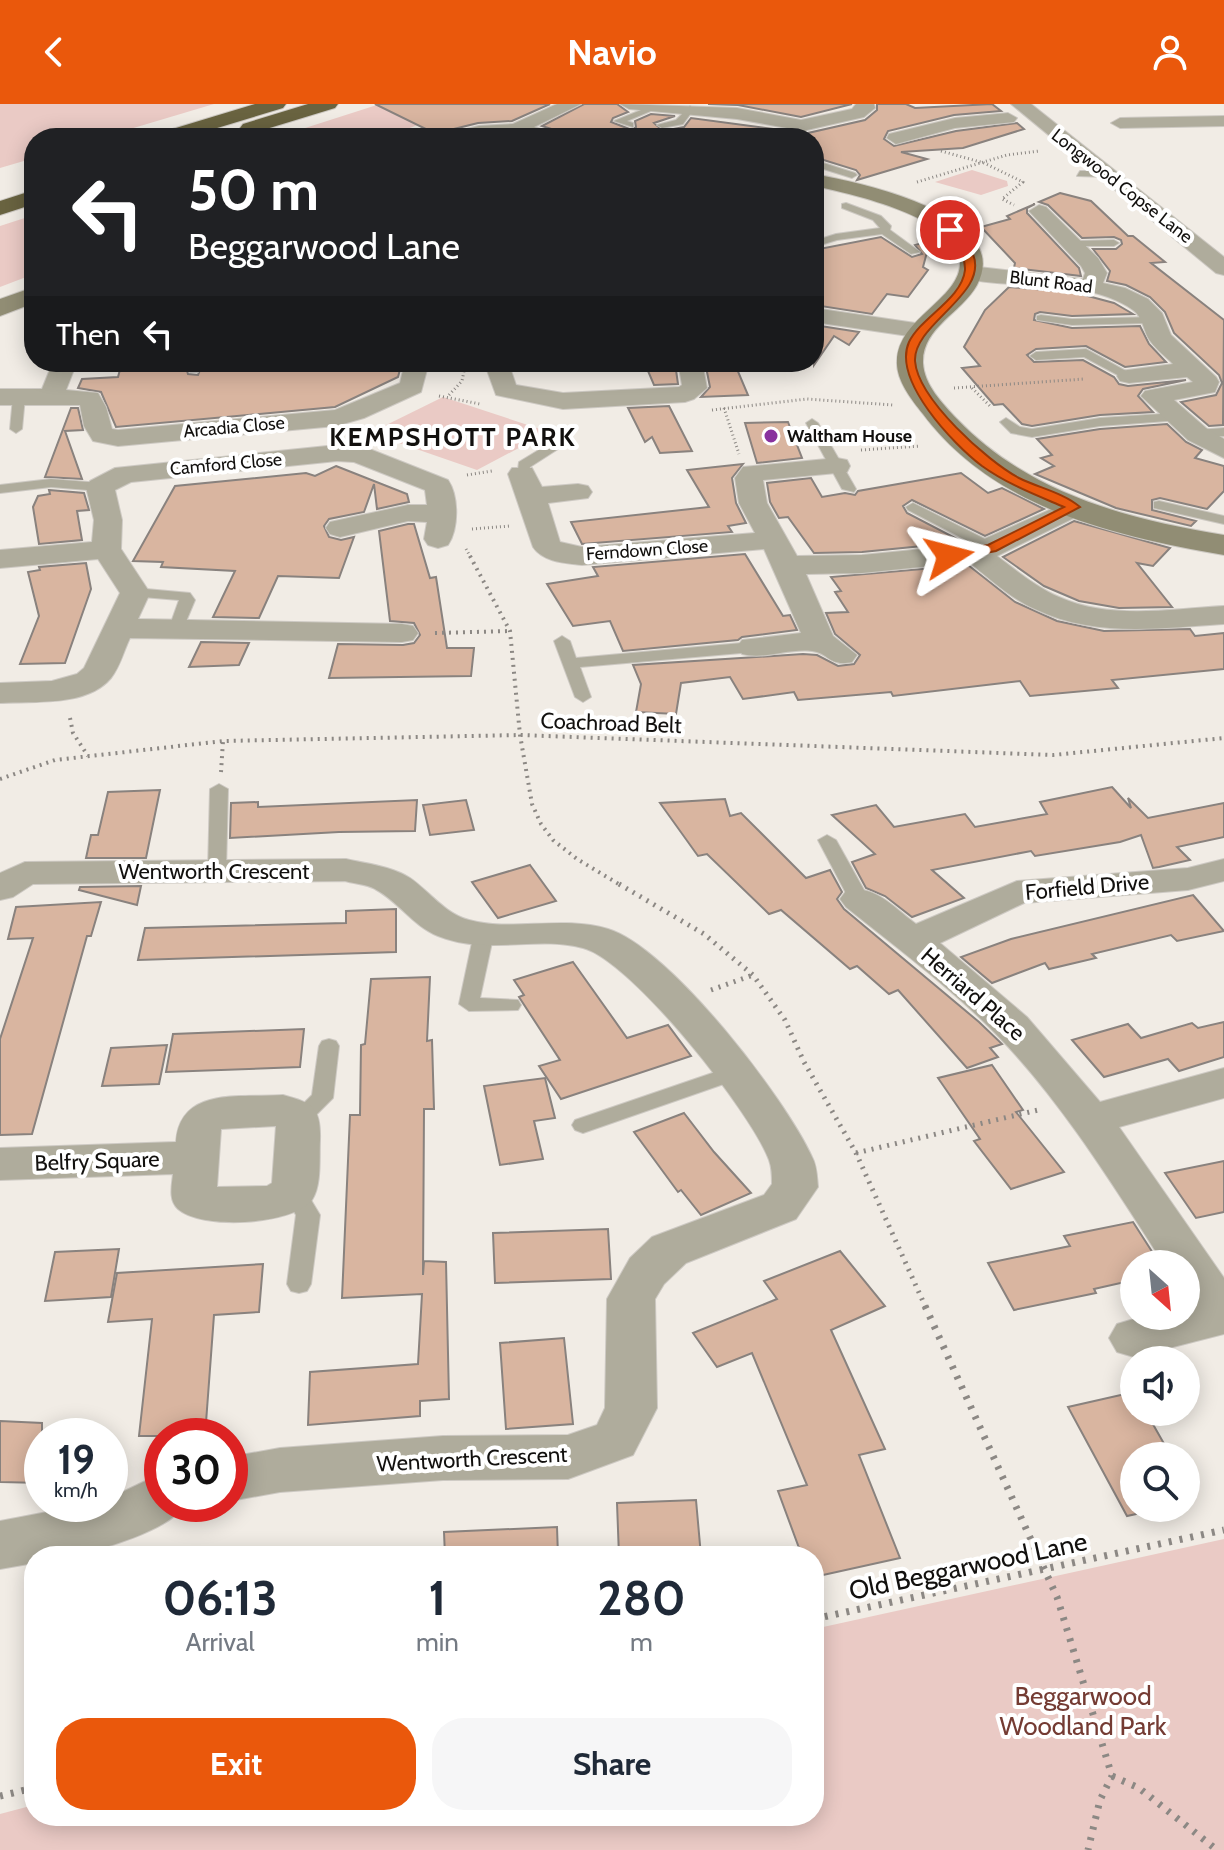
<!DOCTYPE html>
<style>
:root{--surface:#fff;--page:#f6f6f7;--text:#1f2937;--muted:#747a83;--accent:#ea580c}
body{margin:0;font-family:Cabin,sans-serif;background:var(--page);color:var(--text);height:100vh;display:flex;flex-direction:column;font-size:30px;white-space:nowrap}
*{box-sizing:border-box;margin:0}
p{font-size:26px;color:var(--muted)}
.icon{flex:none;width:44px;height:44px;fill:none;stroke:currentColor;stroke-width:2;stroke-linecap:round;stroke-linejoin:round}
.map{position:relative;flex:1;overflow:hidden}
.drawer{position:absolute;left:24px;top:1442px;width:800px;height:280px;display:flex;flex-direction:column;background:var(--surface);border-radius:32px;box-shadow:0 4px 20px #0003}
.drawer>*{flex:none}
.top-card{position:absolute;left:24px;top:24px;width:800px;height:244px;border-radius:32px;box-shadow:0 4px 20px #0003;background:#202124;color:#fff;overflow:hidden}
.needle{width:52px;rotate:153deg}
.fabs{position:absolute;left:1120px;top:1146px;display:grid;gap:16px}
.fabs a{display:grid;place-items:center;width:80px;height:80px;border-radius:50%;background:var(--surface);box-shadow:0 4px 20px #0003;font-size:40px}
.speed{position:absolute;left:24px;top:1314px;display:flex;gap:16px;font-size:40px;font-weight:700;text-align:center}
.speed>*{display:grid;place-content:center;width:104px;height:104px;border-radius:50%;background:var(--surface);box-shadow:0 4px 20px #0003;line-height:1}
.speed small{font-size:20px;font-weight:400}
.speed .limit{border:12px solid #d22;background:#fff;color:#111}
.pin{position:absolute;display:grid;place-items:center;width:68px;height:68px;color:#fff;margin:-34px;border:4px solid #fff;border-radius:50%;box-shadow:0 2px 8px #0007}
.me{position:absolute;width:88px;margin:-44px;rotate:81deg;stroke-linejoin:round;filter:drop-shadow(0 0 6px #0008)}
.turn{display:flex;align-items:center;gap:28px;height:168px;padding:0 32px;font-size:36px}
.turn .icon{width:104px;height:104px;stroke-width:2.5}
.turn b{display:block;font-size:56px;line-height:68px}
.then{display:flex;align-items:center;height:76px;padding:0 32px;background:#0003;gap:16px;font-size:30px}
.eta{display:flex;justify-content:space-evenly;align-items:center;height:136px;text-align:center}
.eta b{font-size:48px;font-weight:800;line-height:56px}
.button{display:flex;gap:16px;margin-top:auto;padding:16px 32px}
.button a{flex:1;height:92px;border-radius:32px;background:var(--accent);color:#fff;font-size:32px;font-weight:800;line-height:92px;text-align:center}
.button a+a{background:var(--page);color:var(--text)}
header{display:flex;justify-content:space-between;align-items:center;height:104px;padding:0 32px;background:var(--accent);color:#fff;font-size:36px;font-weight:800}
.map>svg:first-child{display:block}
</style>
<header><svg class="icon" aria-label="back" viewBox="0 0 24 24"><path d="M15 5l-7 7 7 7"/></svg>Navio<svg class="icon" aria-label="person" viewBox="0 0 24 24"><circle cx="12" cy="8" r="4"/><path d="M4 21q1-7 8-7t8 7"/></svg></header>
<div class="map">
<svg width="1224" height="1746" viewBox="0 0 1224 1746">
<rect width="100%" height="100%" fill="#f1ece5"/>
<!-- green -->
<g fill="#eacac5">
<path d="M0,0H214L100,34H34V54L0,64Z"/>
<path d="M380,0L451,8L384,34H274Z"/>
<path d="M972,66L1007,77L1008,82L981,91L935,78Z"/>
<path d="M34,111V170L0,183V122Z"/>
<path d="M443,293L549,328L477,366L370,329Z"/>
<path d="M1224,1435V1746H0V1710L34,1701V1712H814V1525Z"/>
</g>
<!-- building -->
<g fill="#d9b5a0" stroke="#89827e" stroke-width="2">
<path d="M375,0H550L512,17L478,19L446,27L442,33Z"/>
<path d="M584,0H617L628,8L613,14L611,18L632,26L636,23L635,17L651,10L675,12L654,19L663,27L684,23L691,14L781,26L774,34H562L558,27L542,22Z"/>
<path d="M708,0H852L801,13L738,1Z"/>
<path d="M877,0H906L915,4L992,0L1001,7L954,11L888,27L884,35L894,42L956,27L1017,19L1024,25L963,44L901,48L927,55L857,76L860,71L856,66L814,53V34H802L808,29L865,16L877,6Z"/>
<path d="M1060,89L1091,97L1128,132H1133L1165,158L1151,159L1224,216L1223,321L1209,322L1181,298L1216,291L1222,279L1219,271L1174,229L1165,208L1150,193L1126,181L1107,177L1110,167L1093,145H1116L1122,140L1121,136L1114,133L1082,134L1048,101L1039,98Z"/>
<path d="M1035,100L1027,104V109L1079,164L1081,172L1014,164L1015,159L981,123L1010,115L1007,112Z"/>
<path d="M881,133L912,153L922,150L915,141L930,137L923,163L928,166L908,193L887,190L872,210L814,201V146Z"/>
<path d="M1009,183L1073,188L1114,199L1133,210L1072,212L1040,208L1035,210L1034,216L1072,224L1140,222L1149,240L1166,258L1125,263L1086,242L1036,245L1027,251L1034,258L1083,256L1114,273L1119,280L1128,282L1186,276L1143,285L1138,292L1153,308L1100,311L1032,322L1022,320L1003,300L994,301L962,264L980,262L964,243L985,206Z"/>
<path d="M814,221L859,228L849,241L834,232L814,261Z"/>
<path d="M402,258L398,273L335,303L116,323L101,288L78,284L82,275L118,273L121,262L185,260L188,270L198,271L203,259Z"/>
<path d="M705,258H734L748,291L701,293L710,283Z"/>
<path d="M676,266L678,280L654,281L648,267Z"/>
<path d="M669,302L692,347L660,349L652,333L645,338L628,304Z"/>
<path d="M71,304H78L83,326L65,327L82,375L45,373Z"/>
<path d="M788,318L802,354L757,359L745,319Z"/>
<path d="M1167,320L1186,338L1202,346L1195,354L1224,362V387L1207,405L1160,394L1152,396V406L1196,417L1191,422L1116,404L1035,370L1054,362L1041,354L1052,351L1037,335L1100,325Z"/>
<path d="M743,360L732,374L736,399L746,419L728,422L732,428L582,440L571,418L709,403L687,366Z"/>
<path d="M336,362L407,390L409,398L377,405L374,380L364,408L329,415L324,422L329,433L341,436L354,433L339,474L278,472L259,514L213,513L235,467L161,463L163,458L133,457L175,382L306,369L315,372Z"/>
<path d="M961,369L988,389L1002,384L1044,405L985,432L912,396L903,402L907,409L963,438L862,448L814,449L788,413L779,414L770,398L767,379L811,374L822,393L845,389L855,391L858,387Z"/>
<path d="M49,386L84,389L89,406L77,407L82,436L39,440L33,403L38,392L50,390Z"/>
<path d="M1074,417L1170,444L1153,462L1137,459L1172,503L1119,504L1079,497L1044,482L1003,453Z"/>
<path d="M408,420H414L430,474L436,473L447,544H474L471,572L329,574L338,540L403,541L414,539L420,531L414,519L390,517L379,427Z"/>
<path d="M745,450L783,512L790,511L797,526L742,533L738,536L623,547L610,517L573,522L547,480L598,472L593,463Z"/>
<path d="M86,459L91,485L65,559L20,560L39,512L28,468L40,466L39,463Z"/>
<path d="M968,461L1015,498L1057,517L1104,527L1190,525L1195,532L1224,529V565L1112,576L1118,584L1030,592L1020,577L893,592L891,588L798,596L794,588L743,595L730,573L681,579L676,610L636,608L641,580L633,561L803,550L817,551L838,562L854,560L860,551L835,530L826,509L848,508L835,488L841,487L831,473Z"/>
<path d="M201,538L249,539L239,561L189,563Z"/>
<path d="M1112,683L1131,704L1128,694L1148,714L1224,699V733L1177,743L1190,756L1159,763L1153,764L1141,731L1120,738L1035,752L1031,747L932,766L964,794L912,813L885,792L866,784L852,758L875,750L832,711L876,701L894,723L965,710L975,723L1047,710L1040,698Z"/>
<path d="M160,686L146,754H86L91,731H98L108,688Z"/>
<path d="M725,695L730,712L741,709L806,774L830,766L842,788L837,795L844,805L979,918L1002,940L990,944L998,953L967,964L898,886L889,890L857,862L850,865L781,806L769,810L707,750L698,752L660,699Z"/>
<path d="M417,696L415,727L339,728L230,734L231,699L258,698V703Z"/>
<path d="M466,696L474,726L430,731L423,701Z"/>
<path d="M530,761L556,797L498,814L472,778Z"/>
<path d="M141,782L137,801L79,786L80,783Z"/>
<path d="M1193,791L1224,827L1177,837L1171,831L1092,850L1096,854L1049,865L1045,859L992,879L961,853L1011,835Z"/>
<path d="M101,798L91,832H87L32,1030L0,1031V935L33,834L8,835L16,803Z"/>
<path d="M396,805V848L138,856L145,824L346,819V807Z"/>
<path d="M573,858L627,934L668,921L691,952L561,995L539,962L560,956L519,893L524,891L514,876Z"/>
<path d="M430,873L427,937L432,936L434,1005H424L423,1171L424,1157L446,1158L449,1295L420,1297V1312L308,1321L310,1268L418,1260L422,1190L342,1194L350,1011H360L361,941L365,940L371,875Z"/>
<path d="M1224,918V953L1179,967L1168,955L1104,973L1072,936L1128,920L1141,934L1192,919L1198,924Z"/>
<path d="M304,925L300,963L166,968L173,930Z"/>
<path d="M167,941L159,980L102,982L111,944Z"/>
<path d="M992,961L1023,1006L1016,1008L1064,1068L1011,1085L974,1037L980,1035L938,974Z"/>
<path d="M545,974L555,1014L534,1017L543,1055L500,1061L484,982Z"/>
<path d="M684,1009L714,1048L751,1089L701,1111L681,1086L678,1088L634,1028Z"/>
<path d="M1224,1057V1108L1196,1114L1165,1069Z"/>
<path d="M1133,1118L1160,1160H1134V1176L1094,1185L1096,1189L1014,1206L988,1159L1070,1142L1064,1132Z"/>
<path d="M608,1125L611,1175L495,1179L493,1129Z"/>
<path d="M119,1145L111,1193L45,1197L55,1148Z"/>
<path d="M840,1147L885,1202L831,1226L885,1345L859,1351L900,1454L814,1473V1452H802L778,1387L807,1381L752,1249L717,1263L693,1229L777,1195L764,1177Z"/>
<path d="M263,1160L259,1208L214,1211L205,1332H139L152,1215L108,1218L117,1169Z"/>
<path d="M564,1234L573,1320L506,1325L500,1239Z"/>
<path d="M1134,1288V1308H1146L1171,1352H1134V1404H1163L1127,1412L1068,1303Z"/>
<path d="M0,1317L42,1319V1379L0,1378Z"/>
<path d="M696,1396L701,1452H619L617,1399Z"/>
<path d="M557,1423L558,1452H445L444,1428Z"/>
</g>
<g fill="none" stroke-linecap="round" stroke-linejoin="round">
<defs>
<g id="lane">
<path d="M651,2L658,4L627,17L633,19V23L614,17Z"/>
<path d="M690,2L694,5L683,20L662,24L657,21L676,16Z"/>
<path d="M814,56L855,69L857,71L852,74L814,62Z"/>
<path d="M1080,67H1107L1112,70L1107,73L1077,72Z"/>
<path d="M846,99L881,112L891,122L890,126L920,148L911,150L882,130L837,136L814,143V137L836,130L880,124L873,116L842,104V100Z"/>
<path d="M1074,137L1114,136L1119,139L1114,142H1070L1069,140Z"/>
<path d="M1041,211L1072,215L1152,213L1158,216L1152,219L1072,221L1037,216V212Z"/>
<path d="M1086,245L1135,272L1125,275L1084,253L1036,256L1030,252L1036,248Z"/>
<path d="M188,258H200L198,268H190Z"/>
<path d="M19,289L25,293L22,325L16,329L10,325L13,293Z"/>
<path d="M1176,309L1182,313L1181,316L1100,322L1032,333L1011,329L1000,318L1006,314L1020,323L1032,325L1100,314Z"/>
<path d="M812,315L818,319L856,385L854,388L842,385L806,319Z"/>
<path d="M1224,324V332L1197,334L1190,330L1197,326Z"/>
<path d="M560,333L572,336L530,363L527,373H517L519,358Z"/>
<path d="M51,375L100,379L107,383L100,387L51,383L0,389V381Z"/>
<path d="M1159,397L1224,412V420L1154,404V398Z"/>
<path d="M913,399L997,441L999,444L997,447H987L908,406L906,403Z"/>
<path d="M135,484L190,489L195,496L182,527H172L169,524L179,496L130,492L127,489Z"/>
<path d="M562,532L570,537L576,554L753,538L761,543L753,548L580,563L591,593L583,598L575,593L554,537Z"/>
<path d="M219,680L228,685L226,767L217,773L208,767L210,685Z"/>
<path d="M827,731L836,736L869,795L866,799H852L849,795L818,736Z"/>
<path d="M484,823L494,829L480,894L518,896L521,901L518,906L469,907L459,900L474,829Z"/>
<path d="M329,935L336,937L339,942L333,994L307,1020H291L288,1015L312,991L319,942L322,937Z"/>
<path d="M733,962L741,964L744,969L741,974L583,1029L575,1026L572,1021L575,1016Z"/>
<path d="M294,1079L302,1081L320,1111L311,1180L307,1187L299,1189L291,1187L287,1180L296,1111L283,1087L286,1081Z"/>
</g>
<g id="street">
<path d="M557,0H581L534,23L557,30L559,34L502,30L445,34L447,30L479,22L513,20Z"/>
<path d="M620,0L737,4L801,16L852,5L856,0H874L875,4L864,13L807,26L797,34H777L787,24L737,15L629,5Z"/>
<path d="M1011,0H1031L1224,153V171L1216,169Z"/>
<path d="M1008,9L1017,14L1014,18L955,24L896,40L887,34L889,30L955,14Z"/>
<path d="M1224,12V22L1120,24L1111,19L1120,14Z"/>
<path d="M1039,101L1046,103L1098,154L1107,169L1103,179L1125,184L1148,195L1162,209L1171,231L1216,273L1219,278L1215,288L1174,296L1206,324L1224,335V354L1188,336L1141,292L1145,287L1193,278L1187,273L1129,279L1120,277L1117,272L1120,267L1173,260C1166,253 1157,246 1151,238C1143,228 1144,214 1133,206C1089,174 1013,186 962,174L959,169L970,162L1083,175L1085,169L1081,162L1029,107Z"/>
<path d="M814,204L922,220L930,222L934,227L930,232L922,234L814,218Z"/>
<path d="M53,258H77L66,286L98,289L106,303L112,325L118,326L335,306L400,279L405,258H429L421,288L364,314L336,322L118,342L93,337L84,322L80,301H0V285H42Z"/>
<path d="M484,258H508L516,281L563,289L679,283L682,281L678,258H702L707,284L694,295L685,298L563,305L496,291Z"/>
<path d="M337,341L367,344L448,376C459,392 459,425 448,441L438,444L428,441L424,435L427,418L408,417L340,433L330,430L326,424L330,418L408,401H427L425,386L354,358L337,357L131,378L115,386L122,416L121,445L150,489L138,515L402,520L413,522L418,529L413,536L402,538L130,534C124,546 120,563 111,574C87,603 33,597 0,599V579L52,577L77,570L84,564L120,489L98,455L0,464V446L92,438L94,416L86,383L90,377L115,364Z"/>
<path d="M837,354L847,356L850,362L847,368L763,376L767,399L797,452L862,451L973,440L1074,395L1084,397L1088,403L1084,409L997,452C1017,467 1036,483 1059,493C1110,516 1169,505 1224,502V520C1160,524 1095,534 1035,505C1010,494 990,475 969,458L862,469L806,470L833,532L857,551L852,558C829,563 829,549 812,547C788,544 765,556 742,550L737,543L742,536L801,529L764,445L582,461C565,459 543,458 533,443L508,370L512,364H532L542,383L578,380L588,382L592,388L588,394L548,399L560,438L582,443L755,429L739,399L735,374L743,363Z"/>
<path d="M346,755C367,760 391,762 410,774C429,787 445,810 469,816C513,828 560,811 608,825C670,844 785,994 812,1053C817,1062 817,1073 818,1083L796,1115L686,1159L664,1180L655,1195L657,1304L633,1351L568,1375L443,1376L280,1388L230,1397V1353L280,1344L443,1332L568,1331L597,1321L605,1304L607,1195L630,1154L652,1133L764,1091L772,1080C772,1072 772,1064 769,1056C752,1009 631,856 583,844C536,831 488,852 438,832C413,822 398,797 375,785C366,780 355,780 345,777L33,780L13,793L0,796V769L25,758Z"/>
<path d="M1224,755V777L1188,786L1024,799L940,839L1027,913L1100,998L1224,964V994L1119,1023L1224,1174V1230L1134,1253L1117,1248L1109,1234L1117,1220L1144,1212H1186V1201L1190,1200L1186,1194V1160H1164C1113,1081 1064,1001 999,933C953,885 898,845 846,803L840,795L846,787C874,779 894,804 916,820L1017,777L1188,764Z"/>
<path d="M283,991C313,999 321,1004 320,1036C319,1054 322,1081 312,1096C293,1121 201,1126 178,1105C168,1096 172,1081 173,1070L0,1076V1044L176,1038C180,982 241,994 283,991ZM276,1022L272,1079L267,1082L217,1083L221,1025Z"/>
<path d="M162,1369V1400H185C173,1425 99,1447 72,1451C60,1453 46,1452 34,1452V1459L0,1465V1417L89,1400H110V1394Z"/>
</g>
<g id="secondary">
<path d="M814,70C857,78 1015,110 977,181C962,209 922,223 923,259C924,281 943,300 957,315C1028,389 1126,415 1224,431V451C1114,432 993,404 923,310C911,295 896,276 897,257C898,213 962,195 960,157C957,113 848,89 814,82Z"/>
<path d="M34,183V199L0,212V195Z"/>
</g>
<g id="highway">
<path d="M255,0H286L283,4L184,34H153L156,30Z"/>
<path d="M308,0H338L335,4L250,30L240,24L243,20Z"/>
<path d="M34,86V100L0,111V97Z"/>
</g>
</defs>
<!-- lane casing -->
<use href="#lane" stroke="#cdc9c3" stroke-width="2"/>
<!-- street casing -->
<use href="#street" stroke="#cdc9c3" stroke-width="2"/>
<!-- secondary casing -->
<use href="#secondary" stroke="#cdc9c3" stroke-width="2"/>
<!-- highway casing -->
<use href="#highway" stroke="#cdc9c3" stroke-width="2"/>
<!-- path-far3 -->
<g stroke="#8c8884" stroke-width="3" stroke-dasharray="1 3" stroke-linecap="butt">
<path d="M941,47L984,59L1023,78L1002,95L1014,101"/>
<path d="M917,78L1007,51L1039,47"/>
<path d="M954,284L1084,275"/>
<path d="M972,284L990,302"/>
<path d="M449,291L462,277L465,262"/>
<path d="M439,292L480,300"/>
<path d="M724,304L739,350"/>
<path d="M712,306L807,295L893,301"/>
<path d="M861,346L920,342"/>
<path d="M467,371L492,367"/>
<path d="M472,425L510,422"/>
<path d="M466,445L471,454"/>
</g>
<!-- path-far2 -->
<g stroke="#8c8884" stroke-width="4" stroke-dasharray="2 5" stroke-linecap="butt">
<path d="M470,452L510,527L520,631L532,700L541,720L553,736L577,755L622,782"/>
<path d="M435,529L510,527"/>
<path d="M70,614L73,629L88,652"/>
<path d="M221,668L223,637"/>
<path d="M0,675L55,656L223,637L520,631L1053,651L1224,634"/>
</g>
<!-- path-far1 -->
<g stroke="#8c8884" stroke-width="5" stroke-dasharray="2 6" stroke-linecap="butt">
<path d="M619,780L704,830L753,871L785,916L804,958L856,1049L926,1204"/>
<path d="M711,886L753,871"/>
<path d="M856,1049L1038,1006"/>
</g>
<!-- path -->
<g stroke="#8c8884" stroke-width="7" stroke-dasharray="3 8" stroke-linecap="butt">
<path d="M925,1202L1057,1493L1112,1672L1100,1696L1088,1746"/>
<path d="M814,1515L1224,1426"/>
<path d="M1112,1672L1139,1684L1217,1746"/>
<path d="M0,1692L34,1684"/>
</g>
<!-- lane -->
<use href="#lane" fill="#afac9c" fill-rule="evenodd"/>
<!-- street -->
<use href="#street" fill="#afac9c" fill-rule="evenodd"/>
<!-- secondary -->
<use href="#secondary" fill="#918d74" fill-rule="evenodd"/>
<!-- highway -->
<use href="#highway" fill="#696340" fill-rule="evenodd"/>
</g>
<!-- route -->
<path fill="#ea580c" stroke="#983908" stroke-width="2" d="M947,124H953C959,131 968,140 972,148C992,189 913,219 915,257C918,295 987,357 1019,374C1039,384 1064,389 1080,403L996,447L949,456L943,452L945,449L988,441L1064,403C1036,391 1007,380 982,362C953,340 892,276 909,238C921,213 962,195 965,166C966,147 949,139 947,124Z"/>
<!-- markers -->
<circle fill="#89329e" stroke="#fff" stroke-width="3" cx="771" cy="332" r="8"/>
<g text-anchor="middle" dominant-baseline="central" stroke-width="8" stroke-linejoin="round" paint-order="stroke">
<!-- far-street labels -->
<g font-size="18" fill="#12100e" stroke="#fff">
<text transform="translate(1122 82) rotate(38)">Longwood Copse Lane</text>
<text transform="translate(1051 178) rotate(7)">Blunt Road</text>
<text transform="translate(234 323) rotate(-5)">Arcadia Close</text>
<text transform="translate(226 360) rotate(-5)">Camford Close</text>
<text transform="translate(647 446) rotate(-4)">Ferndown Close</text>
</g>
<!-- far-poi labels -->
<g font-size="18" font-weight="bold" fill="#12100e" stroke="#fff" text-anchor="start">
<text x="787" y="332">Waltham House</text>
</g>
<!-- street labels -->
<g font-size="22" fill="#12100e" stroke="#fff">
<text transform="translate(611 619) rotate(2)">Coachroad Belt</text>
<text x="214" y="767">Wentworth Crescent</text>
<text transform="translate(1087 783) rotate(-5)">Forfield Drive</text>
<text transform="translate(973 890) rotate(41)">Herriard Place</text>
<text transform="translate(97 1057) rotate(-2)">Belfry Square</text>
<text transform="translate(472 1355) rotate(-3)">Wentworth Crescent</text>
</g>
<!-- far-district labels -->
<g font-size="26" font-weight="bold" letter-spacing="2" fill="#12100e" stroke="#fff">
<text x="453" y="333">KEMPSHOTT PARK</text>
</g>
<!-- near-street labels -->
<g font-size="26" fill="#12100e" stroke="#fff">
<text transform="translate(968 1462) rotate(-12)">Old Beggarwood Lane</text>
</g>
<!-- near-park labels -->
<g font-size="26" fill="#743b33" stroke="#fff">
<text x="1083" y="1592">Beggarwood<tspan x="1083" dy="30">Woodland Park</tspan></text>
</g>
</g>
</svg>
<div class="fabs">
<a><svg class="needle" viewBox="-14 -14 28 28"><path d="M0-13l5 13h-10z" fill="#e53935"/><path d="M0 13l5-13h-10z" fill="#747a83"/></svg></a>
<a><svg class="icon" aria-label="sound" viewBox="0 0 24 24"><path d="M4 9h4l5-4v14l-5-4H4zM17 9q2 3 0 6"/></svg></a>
<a><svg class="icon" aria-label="search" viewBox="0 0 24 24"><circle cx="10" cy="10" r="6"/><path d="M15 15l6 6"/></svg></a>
</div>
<div class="speed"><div>19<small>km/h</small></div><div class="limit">30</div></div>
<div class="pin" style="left:950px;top:126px;background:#d93025"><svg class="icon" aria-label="arrive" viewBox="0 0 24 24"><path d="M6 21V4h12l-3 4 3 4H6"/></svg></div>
<svg class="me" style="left:949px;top:452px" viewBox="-20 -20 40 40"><path d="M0-17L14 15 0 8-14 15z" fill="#ea580c" stroke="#fff" stroke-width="4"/></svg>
<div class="top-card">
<div class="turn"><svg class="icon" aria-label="left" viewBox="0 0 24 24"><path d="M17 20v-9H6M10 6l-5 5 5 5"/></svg><div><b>50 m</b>Beggarwood Lane</div></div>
<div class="then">Then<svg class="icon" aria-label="left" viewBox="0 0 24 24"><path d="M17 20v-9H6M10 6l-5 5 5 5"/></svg></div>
</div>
<section class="drawer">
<div class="eta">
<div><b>06:13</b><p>Arrival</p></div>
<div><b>1</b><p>min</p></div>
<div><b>280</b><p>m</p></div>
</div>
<div class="button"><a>Exit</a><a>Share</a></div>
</section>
</div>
